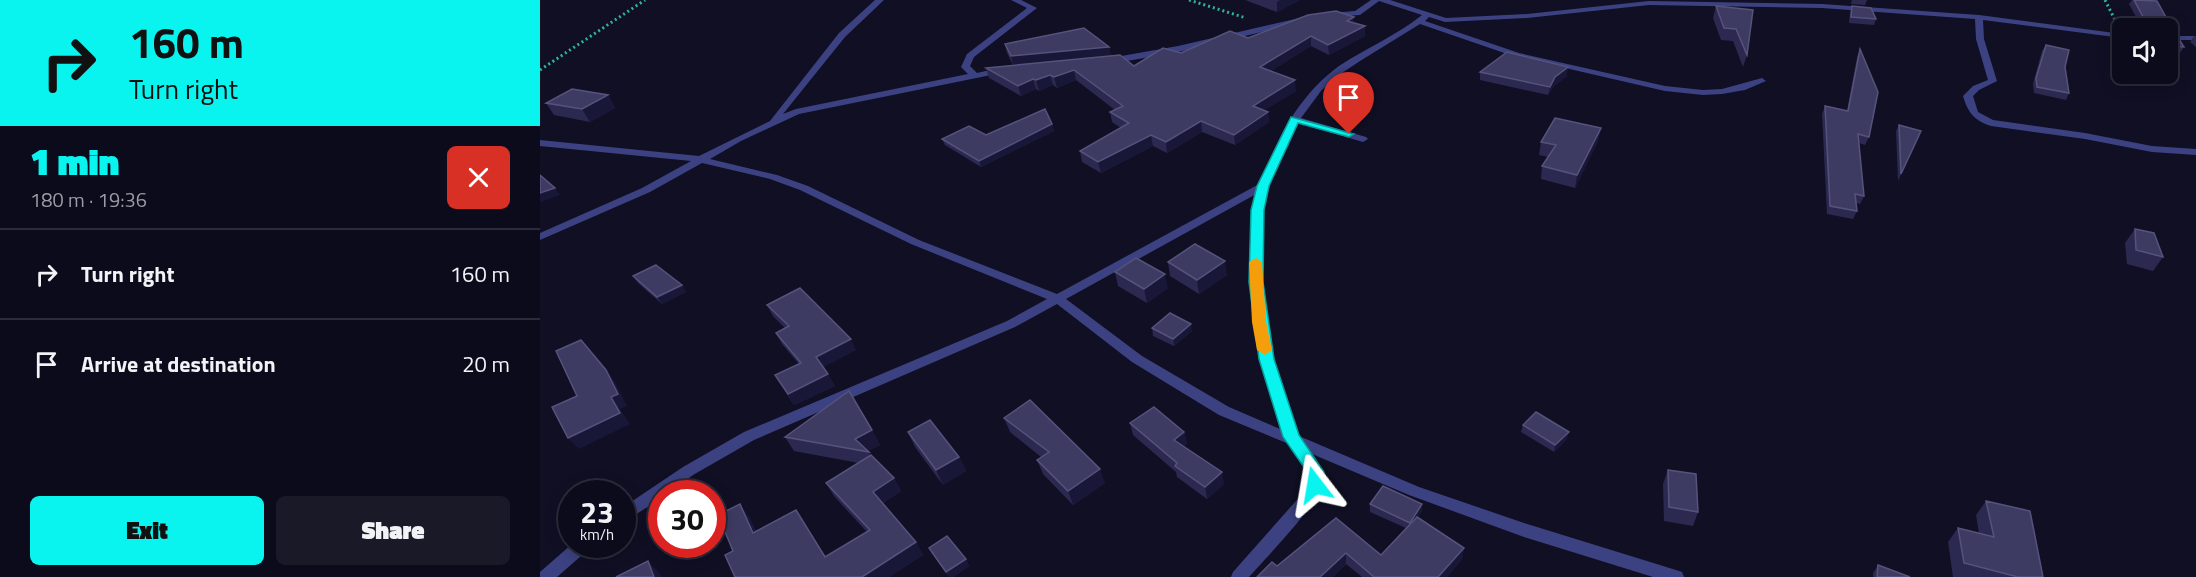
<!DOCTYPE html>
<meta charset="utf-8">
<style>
:root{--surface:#0c0b1b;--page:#1a1928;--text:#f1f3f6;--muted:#9a9ba3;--line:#2c2b3a;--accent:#09f4ef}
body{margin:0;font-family:"Titillium Web",sans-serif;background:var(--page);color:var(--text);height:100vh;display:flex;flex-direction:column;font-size:22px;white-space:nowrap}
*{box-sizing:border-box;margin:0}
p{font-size:20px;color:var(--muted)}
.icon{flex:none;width:33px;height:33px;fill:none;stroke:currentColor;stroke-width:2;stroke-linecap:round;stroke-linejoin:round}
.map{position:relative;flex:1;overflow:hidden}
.side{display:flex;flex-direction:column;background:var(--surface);width:540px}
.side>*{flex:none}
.top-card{background:#09f4ef;color:#111;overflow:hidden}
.tools{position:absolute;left:1572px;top:18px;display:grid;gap:12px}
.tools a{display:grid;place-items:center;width:66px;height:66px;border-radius:9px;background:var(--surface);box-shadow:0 3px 15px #0003,0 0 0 2px var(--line);font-size:30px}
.speed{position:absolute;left:18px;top:480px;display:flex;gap:12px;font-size:30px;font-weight:700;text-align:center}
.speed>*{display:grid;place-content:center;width:78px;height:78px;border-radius:50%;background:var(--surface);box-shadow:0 3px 15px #0003,0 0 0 2px var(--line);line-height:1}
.speed small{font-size:15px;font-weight:400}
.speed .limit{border:9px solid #d22;background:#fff;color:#111}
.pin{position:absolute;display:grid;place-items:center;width:51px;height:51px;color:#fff;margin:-62px -26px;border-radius:50% 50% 50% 0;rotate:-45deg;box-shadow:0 0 6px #0007}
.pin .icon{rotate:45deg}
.me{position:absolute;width:66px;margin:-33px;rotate:346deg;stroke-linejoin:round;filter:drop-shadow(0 0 4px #0008)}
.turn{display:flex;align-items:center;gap:21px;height:126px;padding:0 30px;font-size:27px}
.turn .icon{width:78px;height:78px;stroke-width:2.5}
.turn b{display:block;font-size:42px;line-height:51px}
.round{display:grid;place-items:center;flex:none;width:63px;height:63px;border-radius:9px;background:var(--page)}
.summary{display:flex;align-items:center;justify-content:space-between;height:102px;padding:0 30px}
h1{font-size:36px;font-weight:800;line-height:45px;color:var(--accent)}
.cta{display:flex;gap:12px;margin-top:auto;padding:12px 30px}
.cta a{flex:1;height:69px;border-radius:9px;background:var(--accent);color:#111;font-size:24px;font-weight:800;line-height:69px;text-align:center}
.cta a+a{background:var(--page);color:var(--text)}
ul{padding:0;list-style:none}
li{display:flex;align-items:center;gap:18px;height:90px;padding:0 30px;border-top:2px solid var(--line)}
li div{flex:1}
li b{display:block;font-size:22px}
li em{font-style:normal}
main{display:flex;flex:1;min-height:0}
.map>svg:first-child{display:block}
</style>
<main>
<section class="side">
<div class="top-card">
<div class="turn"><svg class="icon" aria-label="right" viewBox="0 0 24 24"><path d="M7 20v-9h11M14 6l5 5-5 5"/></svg><div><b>160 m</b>Turn right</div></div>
</div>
<div class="summary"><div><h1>1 min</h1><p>180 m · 19:36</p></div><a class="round" style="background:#d93025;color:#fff"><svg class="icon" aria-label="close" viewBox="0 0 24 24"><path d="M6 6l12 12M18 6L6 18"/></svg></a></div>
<ul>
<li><svg class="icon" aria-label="right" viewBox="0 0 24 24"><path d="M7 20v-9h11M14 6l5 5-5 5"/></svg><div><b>Turn right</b></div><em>160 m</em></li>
<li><svg class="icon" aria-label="arrive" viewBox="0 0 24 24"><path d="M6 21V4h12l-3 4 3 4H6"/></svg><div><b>Arrive at destination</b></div><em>20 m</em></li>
</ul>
<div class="cta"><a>Exit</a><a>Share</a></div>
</section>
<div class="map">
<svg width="1656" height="577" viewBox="0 0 1656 577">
<rect width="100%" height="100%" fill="#100f24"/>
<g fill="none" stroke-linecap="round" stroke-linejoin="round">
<!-- path -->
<g stroke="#33b29a" stroke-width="3" stroke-dasharray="2 3" stroke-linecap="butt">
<path d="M649,0L706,18"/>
<path d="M1565,0L1576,22"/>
<path d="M0,70L105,0"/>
</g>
<!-- street -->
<g fill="#3c4281" fill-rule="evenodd">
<path d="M335,0H344L305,37L243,114L256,109L428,74L421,67L427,54L487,8L471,0H481L497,8L434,57L430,66L437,73L463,67L466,68V72L259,114L201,141L170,159L237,175L268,186L379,240L517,294L721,183C736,139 760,94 799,66C826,48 856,36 882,15L839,1L820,15L791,17L787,15L791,13L815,11L831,0H850L906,18L987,14L1109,1L1282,4L1439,15L1582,34V38L1443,20L1444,39L1457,81L1439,90L1433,96L1438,112L1453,120L1545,133L1612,146L1656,149V155L1612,152L1545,139L1451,126C1435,121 1428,113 1423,96L1433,86L1448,80L1436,39L1435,19L1282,8L1109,5L987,18L905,22L889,17L885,21L979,53L1125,86L1163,90L1182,89L1222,78L1226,81L1205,90L1182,94L1163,95L1125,91L973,56L880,24L820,61L793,79L781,91L761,118L826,137L828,139L823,142L758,123C752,134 746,144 741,155C710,224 718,304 738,375C744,394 748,413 756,432L759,436L879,487L984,523L1136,570L1142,572L1144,577H1113L984,537L869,495L772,454C779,464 786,472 783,484C778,504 725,559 709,577H691L693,572L763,493L768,484L769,472L749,444L679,415L592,362L517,304L475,327L214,440L153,475L127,494H122V498L82,523V508L143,467L204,432L467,321L507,299L371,244L260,190L230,179L162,163L110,192L0,240V233L102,188L151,161L0,146V140L159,156L230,121L299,33ZM718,193C704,263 709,316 728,384C732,399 735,414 740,429L689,407L602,356L526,299Z"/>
<path d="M764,17H767V21L638,52L570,64L566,61L570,58L638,46Z"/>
<rect x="1628" y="36" width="28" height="4"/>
<path d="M32,544H51L49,549L17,577H0V572Z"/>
</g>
</g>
<!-- wall -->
<g fill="#2c2951">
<path d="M705,0H760L737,12Z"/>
<path d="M1312,0H1327L1325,5L1311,4Z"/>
<path d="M1592,0H1605L1617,1L1632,28L1630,32V35L1637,36L1644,47L1640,53L1628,52V28H1602L1589,4Z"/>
<path d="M1176,6L1213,10L1207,55L1203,67L1193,41L1181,40L1173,18Z"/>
<path d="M1312,6L1336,19L1334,25L1309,23L1310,12Z"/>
<path d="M814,23L825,36L789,55L771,46L731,71L756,91L724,110L728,112L729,122L695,145L662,132L627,153L613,146L561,173L542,162L540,151L581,128L572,122L570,112L575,110L536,80L517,88L513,85L499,91L496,89L481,96L449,78L446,68L473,65L467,53L465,44L569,47L571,56L594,66L641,53L708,38Z"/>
<path d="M1654,36H1656V47L1650,42Z"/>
<path d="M1506,45L1529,93L1526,100L1494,93L1493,84L1502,51Z"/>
<path d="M1320,49L1329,137L1325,145L1319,143L1324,196L1320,204L1316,203L1317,211L1313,219L1287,214L1282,114L1285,106L1307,111L1317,57Z"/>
<path d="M940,72L1027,76L1014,86L1008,95L940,80Z"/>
<path d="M68,95L75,108L50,122L14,115L6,103Z"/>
<path d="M512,124L514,131L441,167L405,145L402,139L446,135Z"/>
<path d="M1359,125L1381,131L1358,181L1356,131Z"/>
<path d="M1061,128L1058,141L1035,188L1001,179L1002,166L1008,157L999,155L1001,142Z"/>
<path d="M1595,229L1623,257L1613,271L1587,264L1585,243Z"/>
<path d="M628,262L687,275L659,294L630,276Z"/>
<path d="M575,272L628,288L607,303L578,286Z"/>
<path d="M93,276L142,285L146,292L122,304L98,283Z"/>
<path d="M227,305L316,350L283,367L295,386L254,405L235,375L259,364L242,344L236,333L245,328L233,316Z"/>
<path d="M612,328L652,331L634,346L613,336Z"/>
<path d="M464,418L565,483L533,505L503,474L497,460L501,457L470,432Z"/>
<path d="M590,423L644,432L647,444L644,446L684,484L667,499L637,477L636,472L593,435Z"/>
<path d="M983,425L1027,439L1014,452L981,432Z"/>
<path d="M332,430L340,445L328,451L331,456L354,478L361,491L343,503L376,542L383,555L349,577H195L193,551L209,517L216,532L264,523L286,557L327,532L294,496L286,483L319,463L254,451L245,437Z"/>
<path d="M368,432L419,457L426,471L403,485L375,447Z"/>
<path d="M1128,470L1158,512L1153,526L1124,521L1123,484Z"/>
<path d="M1446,501L1503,577H1413L1408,542L1418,528L1439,533L1436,515Z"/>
<path d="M830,504H882V511L878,517L924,548L922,559L907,577H822L806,564L793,577H717L737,566L796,518L841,555L866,528L830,512Z"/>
<path d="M389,548L426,559L429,566L413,577H409L393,555Z"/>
<path d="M1338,565L1370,577H1333V573Z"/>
</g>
<!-- shaded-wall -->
<g fill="#191737">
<path d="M740,0H760L737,12V2Z"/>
<path d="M814,17V27L807,21Z"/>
<path d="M825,26V36L789,55L788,45Z"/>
<path d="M771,36V46L721,77L720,67Z"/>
<path d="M569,47L571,56L473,65L471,56Z"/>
<path d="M1028,67L1027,76L1014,86L1008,95L1010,87L1015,77Z"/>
<path d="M534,70L536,80L517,88L514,77Z"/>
<path d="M510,75L513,85L499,91L496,80Z"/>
<path d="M493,79L496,89L481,96L478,86Z"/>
<path d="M755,80L756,91L714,116L713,106Z"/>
<path d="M68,95L75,108L50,122L42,109Z"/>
<path d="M728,112L729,122L695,145L694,135Z"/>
<path d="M661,121L662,132L627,153L626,142Z"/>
<path d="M512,124L514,131L441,167L439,161Z"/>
<path d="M1061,128L1058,141L1035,188L1037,175Z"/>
<path d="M611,135L613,146L561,173L558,162Z"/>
<path d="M15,188L20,195L0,202V193Z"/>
<path d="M685,261L687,275L659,294L657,280Z"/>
<path d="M625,274L628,288L607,303L604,289Z"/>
<path d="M142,285L146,292L122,304L117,297Z"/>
<path d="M651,324L652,331L634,346L633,339Z"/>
<path d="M311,339L316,350L282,368L276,357Z"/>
<path d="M66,370L75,382L87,406L80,409L90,424L39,449L28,438L71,397Z"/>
<path d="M288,374L295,386L254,405L248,394Z"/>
<path d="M332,430L340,445L326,452L315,439Z"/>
<path d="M644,432L647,444L637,451L634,440Z"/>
<path d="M1029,432L1027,439L1014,452L1015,445Z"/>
<path d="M419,457L426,471L403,485L396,470Z"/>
<path d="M560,469L565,483L533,505L528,491Z"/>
<path d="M682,472L684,484L667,499L665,487Z"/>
<path d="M354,478L361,491L341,504L333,492Z"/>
<path d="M200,504L209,517L222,546L213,533Z"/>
<path d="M882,504V511L870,530V523Z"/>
<path d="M376,542L383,555L349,577H322Z"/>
<path d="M924,548L922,559L907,577H898Z"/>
<path d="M806,553V564L793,577H780Z"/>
<path d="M426,559L429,566L413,577H409L406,572Z"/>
<path d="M108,561L121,575L122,577H114Z"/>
</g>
<!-- building -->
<g fill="#3e3b63" stroke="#55537c" stroke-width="1.5">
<path d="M1594,0L1617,1L1632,28L1629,30L1630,35L1637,36L1644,47L1628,46V28H1609Z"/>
<path d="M1176,6L1213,10L1207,55L1196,29L1184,28Z"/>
<path d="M1312,6L1331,8L1336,19L1311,17Z"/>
<path d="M796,11L814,17L807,21L825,26L788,45L771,36L720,67L755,80L713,106L728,112L694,135L661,121L626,142L611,135L558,162L540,151L589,123L570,112L583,106L534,70L514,77L510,75L496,80L493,79L478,86L446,68L580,55L594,66L623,48L641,53L690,31L708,38L768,15Z"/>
<path d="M544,28L569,47L471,56L465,44Z"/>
<path d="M1506,45L1529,50L1525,67L1529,93L1497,87L1496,78Z"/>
<path d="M1320,49L1338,92L1329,137L1318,134L1324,196L1315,194L1317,211L1290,206L1285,106L1308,111Z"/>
<path d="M967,52L1028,67L1015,77L1010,87L940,72Z"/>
<path d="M32,89L68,95L42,109L6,103Z"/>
<path d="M505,109L512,124L439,161L402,139L429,126L446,135Z"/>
<path d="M1015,118L1061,128L1037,175L1002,166L1016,145L1001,142Z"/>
<path d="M1359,125L1381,131L1361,174Z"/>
<path d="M0,175L15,188L0,193Z"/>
<path d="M1595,229L1614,233L1623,257L1596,250Z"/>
<path d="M655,244L685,261L657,280L628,262Z"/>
<path d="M596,258L625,274L604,289L575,272Z"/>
<path d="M116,265L142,285L117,297L93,276Z"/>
<path d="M260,288L311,339L276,357L288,374L248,394L235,375L261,363L236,333L249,326L227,305Z"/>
<path d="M630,313L651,324L633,339L612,328Z"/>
<path d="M41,340L66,370L78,394L71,397L80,413L28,438L12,407L37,396L16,351Z"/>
<path d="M309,391L332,430L315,439L329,452L245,437Z"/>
<path d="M490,400L560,469L528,491L497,460L509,452L464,418Z"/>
<path d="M614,407L644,432L634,440L682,472L665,487L635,466L637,463L590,423Z"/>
<path d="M996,412L1029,432L1015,445L983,425Z"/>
<path d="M390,420L419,457L396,470L368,432Z"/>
<path d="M331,455L354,478L333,492L376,542L322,577H195L185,555L193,551L178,515L200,504L213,533L256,510L285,557L330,530L286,483Z"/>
<path d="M1128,470L1156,474L1158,512L1129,507Z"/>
<path d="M843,486L882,504L870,523L830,504Z"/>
<path d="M1446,501L1490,511L1503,577H1478L1424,563L1418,528L1454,537Z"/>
<path d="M877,517L924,548L898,577H834L806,553L780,577H717L732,562L737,566L796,518L841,555Z"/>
<path d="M407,536L426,559L406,572L389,548Z"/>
<path d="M108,561L114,577H76Z"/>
<path d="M1338,565L1370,577H1337Z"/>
</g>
<!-- route -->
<path fill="#09f4ef" stroke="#069f9b" stroke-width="1.5" d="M751,117L814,134L809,137L758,123L729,186L724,210L723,282L734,359L759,435L784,472L781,490H769L766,485L768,473L743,437L719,359L709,282L711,210L717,186Z"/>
<!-- slow -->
<path fill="#f59e0b" d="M716,258L722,262L726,322L732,350L725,355L717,350L712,322L709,262Z"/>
</svg>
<div class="tools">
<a><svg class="icon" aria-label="sound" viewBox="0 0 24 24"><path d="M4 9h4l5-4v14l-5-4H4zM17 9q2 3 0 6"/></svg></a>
</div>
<div class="speed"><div>23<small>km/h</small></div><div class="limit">30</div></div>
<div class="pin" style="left:809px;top:134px;background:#d93025"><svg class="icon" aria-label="arrive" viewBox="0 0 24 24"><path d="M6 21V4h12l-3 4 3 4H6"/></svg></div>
<svg class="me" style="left:775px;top:485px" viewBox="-20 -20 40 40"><path d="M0-17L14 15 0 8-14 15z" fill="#09f4ef" stroke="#fff" stroke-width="4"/></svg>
</div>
</main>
